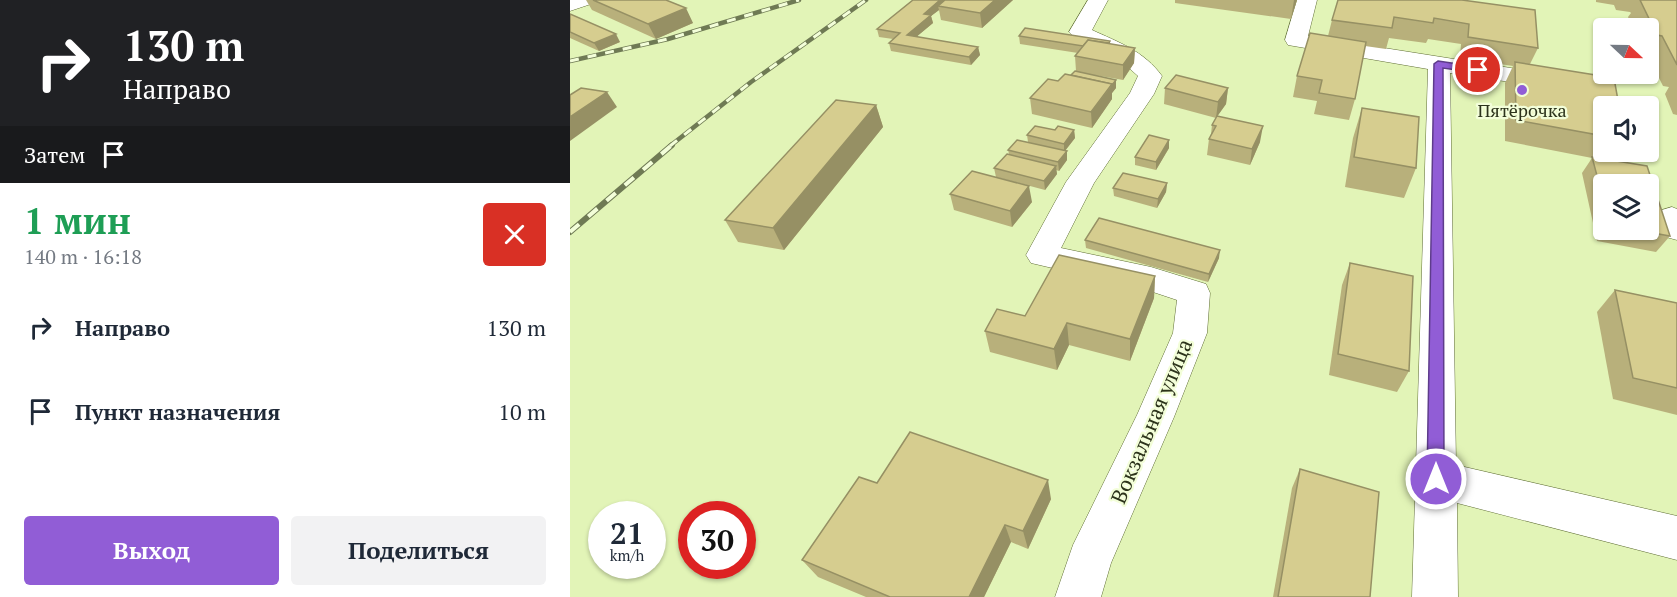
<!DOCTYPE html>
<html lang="ru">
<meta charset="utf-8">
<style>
:root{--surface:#fff;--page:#f2f2f3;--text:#1f2937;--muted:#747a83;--accent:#915dd6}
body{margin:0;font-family:"PT Serif",serif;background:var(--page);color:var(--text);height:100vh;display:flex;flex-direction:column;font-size:22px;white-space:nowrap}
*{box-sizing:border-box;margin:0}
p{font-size:20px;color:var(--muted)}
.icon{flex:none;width:33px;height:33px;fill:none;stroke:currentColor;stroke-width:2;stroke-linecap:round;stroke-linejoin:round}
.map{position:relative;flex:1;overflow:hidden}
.side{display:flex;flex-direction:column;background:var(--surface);width:570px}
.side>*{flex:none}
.top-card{background:#202124;color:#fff;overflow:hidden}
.needle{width:39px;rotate:112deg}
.tools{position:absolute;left:1023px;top:18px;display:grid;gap:12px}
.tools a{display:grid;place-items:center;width:66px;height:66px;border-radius:6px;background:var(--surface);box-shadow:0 2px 4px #0004;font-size:30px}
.speed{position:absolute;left:18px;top:501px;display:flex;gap:12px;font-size:30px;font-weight:700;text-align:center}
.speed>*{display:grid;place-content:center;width:78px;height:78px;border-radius:50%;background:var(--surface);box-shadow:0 2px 4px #0004;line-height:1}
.speed small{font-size:15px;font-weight:400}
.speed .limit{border:9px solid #d22;background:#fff;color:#111}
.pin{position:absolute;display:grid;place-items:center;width:51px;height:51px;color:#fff;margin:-26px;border:3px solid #fff;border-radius:50%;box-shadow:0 2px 6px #0007}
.me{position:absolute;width:66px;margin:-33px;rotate:0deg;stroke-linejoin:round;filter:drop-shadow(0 0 4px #0008)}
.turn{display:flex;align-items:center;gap:21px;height:126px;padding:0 24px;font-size:27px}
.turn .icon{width:78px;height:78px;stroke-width:2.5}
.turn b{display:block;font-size:42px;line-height:51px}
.then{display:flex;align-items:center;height:57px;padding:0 24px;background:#0003;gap:12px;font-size:22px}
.round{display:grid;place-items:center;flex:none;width:63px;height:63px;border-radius:6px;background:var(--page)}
.summary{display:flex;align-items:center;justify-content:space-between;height:102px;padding:0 24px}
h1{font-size:36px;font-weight:700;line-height:45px;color:#1e9e55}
.cta{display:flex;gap:12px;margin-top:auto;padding:12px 24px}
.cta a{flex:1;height:69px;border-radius:6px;background:var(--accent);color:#fff;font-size:24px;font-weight:700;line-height:69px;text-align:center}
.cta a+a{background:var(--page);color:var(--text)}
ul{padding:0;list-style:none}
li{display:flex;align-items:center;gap:18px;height:84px;padding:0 24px}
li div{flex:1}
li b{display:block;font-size:22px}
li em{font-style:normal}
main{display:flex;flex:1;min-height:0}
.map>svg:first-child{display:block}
</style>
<main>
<section class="side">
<div class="top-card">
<div class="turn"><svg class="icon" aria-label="right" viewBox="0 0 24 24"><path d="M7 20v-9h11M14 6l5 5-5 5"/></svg><div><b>130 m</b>Направо</div></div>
<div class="then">Затем<svg class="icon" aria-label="arrive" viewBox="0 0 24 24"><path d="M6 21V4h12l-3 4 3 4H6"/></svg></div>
</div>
<div class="summary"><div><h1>1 мин</h1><p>140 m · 16:18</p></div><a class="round" style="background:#d93025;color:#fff"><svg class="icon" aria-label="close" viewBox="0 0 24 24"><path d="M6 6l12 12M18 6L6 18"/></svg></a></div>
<ul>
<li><svg class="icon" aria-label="right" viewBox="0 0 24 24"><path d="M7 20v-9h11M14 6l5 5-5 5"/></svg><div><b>Направо</b></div><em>130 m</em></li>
<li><svg class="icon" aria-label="arrive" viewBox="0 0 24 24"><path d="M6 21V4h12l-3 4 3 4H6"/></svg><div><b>Пункт назначения</b></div><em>10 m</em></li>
</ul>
<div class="cta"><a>Выход</a><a>Поделиться</a></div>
</section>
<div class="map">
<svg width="1107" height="597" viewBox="0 0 1107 597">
<rect width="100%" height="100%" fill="#e2f4b7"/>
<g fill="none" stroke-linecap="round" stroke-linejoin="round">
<defs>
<g id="minor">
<path d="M0,0H24L21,4L0,11Z"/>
<path d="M518,0H538L522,30C548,42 574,51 592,76L584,94L524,183L491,248L581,267L636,284L640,293L637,333L604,417L541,563L531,597H485L503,545L567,415L603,333L607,300L577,290L461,263L456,255L496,182L560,93L568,76L550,60L503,36L499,32Z"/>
<path d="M727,0H747L738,36L947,69L955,71L959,76L955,81L947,83L880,73L886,465L1107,516V560L887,503L888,597H842L858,69L718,45L715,40Z"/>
<path d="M1102,207L1107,209V240L1096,237L1087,217L1092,210Z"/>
</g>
</defs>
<!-- minor casing -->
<use href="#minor" stroke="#606e36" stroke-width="1"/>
<!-- minor -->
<use href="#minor" fill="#fff" fill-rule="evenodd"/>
<defs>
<g id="rail-far1">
<path d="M0,61L98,39L229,0"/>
<path d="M100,146L181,82L296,0"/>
</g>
<path id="rail" d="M0,232L102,145"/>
</defs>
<!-- rail-far1 casing -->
<use href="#rail-far1" stroke="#6f7a54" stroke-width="4.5"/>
<!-- rail casing -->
<use href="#rail" stroke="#6f7a54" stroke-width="6"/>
<!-- rail-far1 -->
<use href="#rail-far1" stroke="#f3fed9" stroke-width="3" stroke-dasharray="9" stroke-linecap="butt"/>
<!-- rail -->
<use href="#rail" stroke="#f3fed9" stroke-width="4" stroke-dasharray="12" stroke-linecap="butt"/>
</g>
<!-- wall -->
<g fill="#b8b07b" fill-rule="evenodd">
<path d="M16,0H96L123,23L86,39L22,10Z"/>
<path d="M343,0H443L412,28L371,20L369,10L361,16L363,23L346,37L408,47L410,55L401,65L321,51L319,43L323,39L309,37L307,29Z"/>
<path d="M605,0H727L721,19L605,3Z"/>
<path d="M892,0L968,48L960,64L1034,106V152H1049L1043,160L1100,236L1086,252L1027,241L1012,173L1022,158L935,141V83L943,66L890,58L891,44L858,39L856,43L819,38L816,49L795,46L785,99L779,120L744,114L747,101L723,97L727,76L758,36L762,20ZM1034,184L1078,230H1034Z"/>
<path d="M1026,0H1107V115L1103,114L1095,94L1099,87L1093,86L1078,56V28H1063L1058,17L1061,13L1060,12L1046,10L1044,5L1026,2Z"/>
<path d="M0,14L50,42L29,51L0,38Z"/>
<path d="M449,36L540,44L565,48L564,63L553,80L525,75L546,80V88L542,93V99L522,128L462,114L460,98L488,81L501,75L506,71L505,56L508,53L450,44Z"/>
<path d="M595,88H658L656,104L646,118L594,104Z"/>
<path d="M306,105L313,127L214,250L168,242L155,220Z"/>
<path d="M792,108L846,168L834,198L775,187L783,138Z"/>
<path d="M642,125L690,142L680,165L637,155L639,139L641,134Z"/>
<path d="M485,130H504L505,138L495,151L497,160L489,171L486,170L487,174L475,190L426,177L424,168L439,154L438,150L458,142L457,135Z"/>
<path d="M599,140V148L586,170L565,165V157Z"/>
<path d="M597,183L596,192L587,208L544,196L543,188Z"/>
<path d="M380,194L462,202L442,227L384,210Z"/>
<path d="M515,240L649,258L638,282L516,248Z"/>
<path d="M780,263L839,371L827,392L759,375L772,285Z"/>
<path d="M585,276L584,298L560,361L499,345L487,370L420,352L415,331L455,316Z"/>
<path d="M1045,290L1107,303V415L1043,399L1027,312Z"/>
<path d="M730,469L800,597H703L722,488Z"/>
<path d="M307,483L481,499L458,549L441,542L414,597H296L248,577L232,560Z"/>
</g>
<!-- shaded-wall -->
<g fill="#969064">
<path d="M370,0H380L368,6L369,10L361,16L363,23L339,43L337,35L354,14Z"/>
<path d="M425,0H443L412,28L410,13Z"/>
<path d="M724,0H727L721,19Z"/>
<path d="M116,8L123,23L86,39L78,24Z"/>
<path d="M46,34L50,42L29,51L24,43Z"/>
<path d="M408,47L410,55L401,65L399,57Z"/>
<path d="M565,48L564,63L553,80V65Z"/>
<path d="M546,80V88L542,93V99L522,128L521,112Z"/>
<path d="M658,88L656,104L646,118L648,102Z"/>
<path d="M37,92L47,107L0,141V117Z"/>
<path d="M306,105L313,127L214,250L203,228Z"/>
<path d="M693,126L690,142L680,165L682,149Z"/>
<path d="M504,130L505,138L494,152V144Z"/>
<path d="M599,140V148L586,170V162Z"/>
<path d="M497,151V160L489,171L488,162Z"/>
<path d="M486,166L487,174L475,190L474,181Z"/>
<path d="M597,183L596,192L587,208L588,199Z"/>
<path d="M459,186L462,202L442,227L440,211Z"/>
<path d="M650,250L649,258L638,282L639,274Z"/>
<path d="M585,276L584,298L560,361V339Z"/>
<path d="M497,323L499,345L487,370L484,349Z"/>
<path d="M478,480L481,499L458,549L453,531Z"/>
<path d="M435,525L441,542L414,597H399Z"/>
</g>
<!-- building -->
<g fill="#d6cd8f" stroke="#969064" stroke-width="1.5">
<path d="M23,0H96L116,8L78,24Z"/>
<path d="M343,0H370L354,14L361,15L337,35L408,47L399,57L319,43L330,33L307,29Z"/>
<path d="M375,0H425L410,13L368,6Z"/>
<path d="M768,0H892L965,10L968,48L898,37L899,24L864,18L863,23L824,17L822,28L762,20Z"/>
<path d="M1070,0H1107V65L1092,36L1087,35Z"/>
<path d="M0,14L46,34L24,43L0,32Z"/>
<path d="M455,28L540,41L539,43L518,40L513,46L449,36Z"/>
<path d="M740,33L796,42L785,99L749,93L752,80L727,76Z"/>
<path d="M518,40L565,48L553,65L505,56Z"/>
<path d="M945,62L1044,78L1049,106H1034V136L946,120Z"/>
<path d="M505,71L546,80L542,85V84L501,75Z"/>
<path d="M495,74L542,84L521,112L460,98L478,79L488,81Z"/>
<path d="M606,75L658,88L648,102L595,88Z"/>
<path d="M11,88L37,92L0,117V95Z"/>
<path d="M266,100L306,105L203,228L155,220Z"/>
<path d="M792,108L849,117L846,168L784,157Z"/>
<path d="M647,116L693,126L682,149L639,139L646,126L642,125Z"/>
<path d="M465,126L485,130L488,126L504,130L494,144L457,135Z"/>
<path d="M579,135L599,140L586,162L565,157Z"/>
<path d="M447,140L497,151L488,162L438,150Z"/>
<path d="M437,154L486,166L474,181L424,168Z"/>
<path d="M1022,157L1077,166L1100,236L1066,230H1078V184H1034V202Z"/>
<path d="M402,171L459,186L440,211L380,194Z"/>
<path d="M553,173L597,183L588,199L543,188Z"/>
<path d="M529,218L650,250L639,274L515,240Z"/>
<path d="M489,255L585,276L560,339L497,323L484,349L415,331L427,309L455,316Z"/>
<path d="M780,263L843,276L839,371L768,354Z"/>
<path d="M1045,290L1107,303V388L1063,378Z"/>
<path d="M340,432L478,480L453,531L435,525L399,597H320L232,560L289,477L307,483Z"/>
<path d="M730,469L809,492L800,597H708Z"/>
</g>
<!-- route -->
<path fill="#915dd6" stroke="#5e3c8b" stroke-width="1.5" d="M868,61L908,67L913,70L908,73L873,68L874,479L872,485L866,487L860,485L857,479L864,64Z"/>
<!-- markers -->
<circle fill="#915dd6" stroke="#f3fed9" stroke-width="2" cx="952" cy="90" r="6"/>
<g text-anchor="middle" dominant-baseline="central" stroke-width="4.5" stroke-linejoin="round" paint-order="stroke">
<!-- far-poi labels -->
<g font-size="18" fill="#2c331b" stroke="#f3fed9">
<text x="952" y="110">Пятёрочка</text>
</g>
<!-- street labels -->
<g font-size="21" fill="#2c331b" stroke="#f3fed9">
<text transform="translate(581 421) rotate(-67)">Вокзальная улица</text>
</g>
</g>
</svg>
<div class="tools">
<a><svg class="needle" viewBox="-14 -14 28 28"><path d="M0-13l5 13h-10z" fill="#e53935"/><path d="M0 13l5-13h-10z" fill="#747a83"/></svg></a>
<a><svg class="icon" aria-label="sound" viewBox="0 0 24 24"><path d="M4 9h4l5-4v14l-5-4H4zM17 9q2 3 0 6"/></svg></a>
<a><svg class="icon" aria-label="layers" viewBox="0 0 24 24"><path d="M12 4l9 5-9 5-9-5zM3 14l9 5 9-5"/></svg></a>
</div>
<div class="speed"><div>21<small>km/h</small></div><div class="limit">30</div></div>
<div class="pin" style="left:908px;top:70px;background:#d93025"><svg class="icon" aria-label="arrive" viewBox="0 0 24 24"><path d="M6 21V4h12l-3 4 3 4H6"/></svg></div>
<svg class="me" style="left:866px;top:479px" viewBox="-20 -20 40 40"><circle r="17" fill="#915dd6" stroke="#fff" stroke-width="3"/><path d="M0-11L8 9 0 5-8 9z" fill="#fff"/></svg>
</div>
</main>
